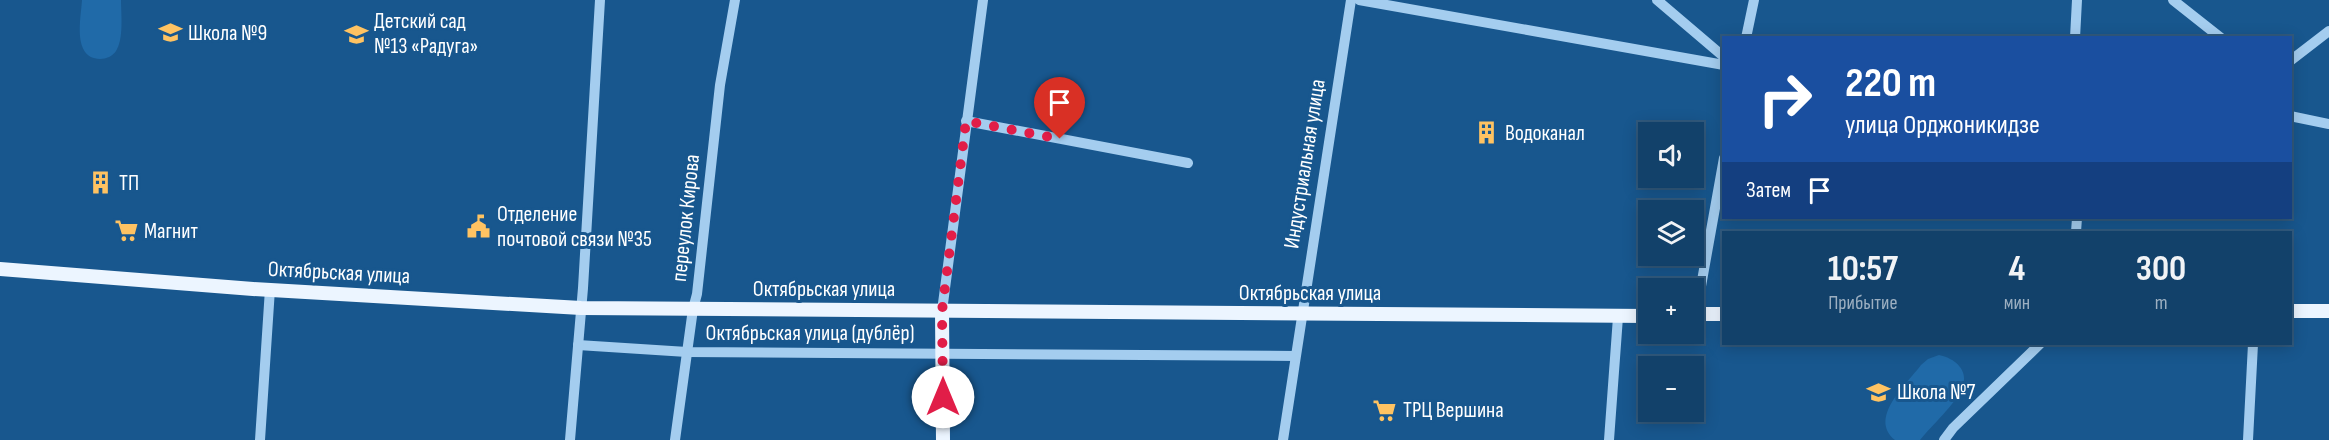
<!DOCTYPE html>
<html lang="ru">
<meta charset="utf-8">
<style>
:root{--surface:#12416a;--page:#1b4870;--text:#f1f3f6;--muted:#9cafc1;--line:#315a7e}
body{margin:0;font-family:"Sofia Sans Condensed",sans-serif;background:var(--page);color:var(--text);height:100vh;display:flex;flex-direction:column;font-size:22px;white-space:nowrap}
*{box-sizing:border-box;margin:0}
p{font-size:20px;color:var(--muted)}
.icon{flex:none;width:33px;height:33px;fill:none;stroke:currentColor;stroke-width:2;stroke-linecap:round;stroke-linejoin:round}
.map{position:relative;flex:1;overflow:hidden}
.panel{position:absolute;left:1722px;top:231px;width:570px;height:114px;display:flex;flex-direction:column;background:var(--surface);border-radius:0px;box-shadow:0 3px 15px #0003,0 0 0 2px var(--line)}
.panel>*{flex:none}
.top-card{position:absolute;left:1722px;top:36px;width:570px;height:183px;border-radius:0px;box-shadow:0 3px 15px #0003,0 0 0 2px var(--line);background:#1a4fa0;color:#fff;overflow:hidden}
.tools{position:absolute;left:1638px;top:122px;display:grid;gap:12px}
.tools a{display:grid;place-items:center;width:66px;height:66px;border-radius:0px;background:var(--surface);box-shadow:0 3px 15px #0003,0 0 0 2px var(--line);font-size:30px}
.pin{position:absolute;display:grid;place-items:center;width:51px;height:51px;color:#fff;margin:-62px -26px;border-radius:50% 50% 50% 0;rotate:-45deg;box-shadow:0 0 6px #0007}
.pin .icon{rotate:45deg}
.me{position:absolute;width:66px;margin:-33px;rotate:0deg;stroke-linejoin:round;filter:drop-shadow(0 0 4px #0008)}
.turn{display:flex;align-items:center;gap:21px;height:126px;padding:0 24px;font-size:27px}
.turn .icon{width:78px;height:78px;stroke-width:2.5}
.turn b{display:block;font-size:42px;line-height:51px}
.then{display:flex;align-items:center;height:57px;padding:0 24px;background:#0003;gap:12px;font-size:22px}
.eta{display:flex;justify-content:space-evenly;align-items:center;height:102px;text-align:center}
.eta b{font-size:36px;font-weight:700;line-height:42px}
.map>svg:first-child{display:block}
</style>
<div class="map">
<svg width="2329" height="440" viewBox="0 0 2329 440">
<rect width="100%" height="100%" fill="#18578e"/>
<!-- green -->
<g fill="#206aa8">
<path d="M82,0H121C121,14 124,39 116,51C113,56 106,59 100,59C72,58 81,18 82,0Z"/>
<path d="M1939,355C1954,358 1970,370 1962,388C1955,405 1932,425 1920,440H1895C1868,418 1906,385 1921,365L1928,359Z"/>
</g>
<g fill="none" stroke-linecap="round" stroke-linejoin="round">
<!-- minor -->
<g stroke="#a4cdef" stroke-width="10">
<path d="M1359,0L1724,65"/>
<path d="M1657,0L1724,57"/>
<path d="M2173,0L2221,38"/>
<path d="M1746,38L1754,0"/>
<path d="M2075,38L2077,0"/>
<path d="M2290,61L2329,31"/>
<path d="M2290,116L2329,124"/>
<path d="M966,121L1188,163"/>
<path d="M2076,232L2077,218"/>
<path d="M942,311L983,0"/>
<path d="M1696,314L1724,158"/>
<path d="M578,345L687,352L1295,356"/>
<path d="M260,440L270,289"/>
<path d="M570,440L583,288L600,0"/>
<path d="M675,440L693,309L697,294L720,85L735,0"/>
<path d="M1283,440L1351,0"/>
<path d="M1609,440L1618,317"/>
<path d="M1944,440L1953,428L2040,344"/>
<path d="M2248,440L2253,344"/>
</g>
<!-- major -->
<g stroke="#ecf5ff" stroke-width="14">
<path d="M0,269L253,289L581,308L1648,316"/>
<path d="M942,311L943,440"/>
<path d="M2290,311H2329"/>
<path d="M1694,314H1724"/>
</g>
</g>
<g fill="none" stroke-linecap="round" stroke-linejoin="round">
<!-- route -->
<path stroke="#e11d48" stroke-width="10" stroke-dasharray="0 18" d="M943,397L942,311L966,121L1060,139"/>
</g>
<!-- icons -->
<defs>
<symbol id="school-bare" viewBox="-9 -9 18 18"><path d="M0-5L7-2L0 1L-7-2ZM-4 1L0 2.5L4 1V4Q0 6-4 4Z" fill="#ffc362" stroke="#18578e" stroke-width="2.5" paint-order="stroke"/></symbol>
<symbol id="building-bare" viewBox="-9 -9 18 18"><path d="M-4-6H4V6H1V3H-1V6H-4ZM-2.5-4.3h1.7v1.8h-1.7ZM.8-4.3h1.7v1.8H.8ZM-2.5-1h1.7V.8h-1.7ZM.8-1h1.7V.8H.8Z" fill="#ffc362" stroke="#18578e" stroke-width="2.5" paint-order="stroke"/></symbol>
<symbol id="civic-bare" viewBox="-9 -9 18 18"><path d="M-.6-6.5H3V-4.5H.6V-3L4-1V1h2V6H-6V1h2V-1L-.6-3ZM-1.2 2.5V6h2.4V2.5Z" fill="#ffc362" stroke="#18578e" stroke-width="2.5" paint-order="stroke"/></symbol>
<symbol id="supermarket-bare" viewBox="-9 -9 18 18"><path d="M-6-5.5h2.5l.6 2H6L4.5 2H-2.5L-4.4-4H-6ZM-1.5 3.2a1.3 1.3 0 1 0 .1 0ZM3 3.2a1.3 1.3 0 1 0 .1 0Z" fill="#ffc362" stroke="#18578e" stroke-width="2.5" paint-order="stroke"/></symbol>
</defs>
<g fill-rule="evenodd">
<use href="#school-bare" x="154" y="16" width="33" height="33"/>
<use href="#school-bare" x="340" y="18" width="33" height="33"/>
<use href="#building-bare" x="1470" y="116" width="33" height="33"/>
<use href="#building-bare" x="84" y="166" width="33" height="33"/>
<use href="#civic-bare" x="462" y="210" width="33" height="33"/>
<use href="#supermarket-bare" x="110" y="214" width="33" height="33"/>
<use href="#school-bare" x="1862" y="376" width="33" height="33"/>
<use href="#supermarket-bare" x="1368" y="394" width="33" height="33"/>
</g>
<g text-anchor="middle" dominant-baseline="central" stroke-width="6" stroke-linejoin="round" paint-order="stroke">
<!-- poi labels -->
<g font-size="22" fill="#fff" stroke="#18578e" text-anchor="start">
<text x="374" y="21">Детский сад<tspan x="374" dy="25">№13 «Радуга»</tspan></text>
<text x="188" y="33">Школа №9</text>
<text x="1505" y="133">Водоканал</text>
<text x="119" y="183">ТП</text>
<text x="497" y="214">Отделение<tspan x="497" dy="25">почтовой связи №35</tspan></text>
<text x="144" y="231">Магнит</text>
<text x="1897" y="392">Школа №7</text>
<text x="1403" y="410">ТРЦ Вершина</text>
</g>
<!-- street labels -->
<g font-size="22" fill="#fff" stroke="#18578e">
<text transform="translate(1305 164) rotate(-81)">Индустриальная улица</text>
<text transform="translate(686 218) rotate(-84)">переулок Кирова</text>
<text transform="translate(339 273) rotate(3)">Октябрьская улица</text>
<text x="824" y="289">Октябрьская улица</text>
<text x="1310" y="293">Октябрьская улица</text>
<text x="810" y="333">Октябрьская улица (дублёр)</text>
</g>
</g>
</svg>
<div class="tools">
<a><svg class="icon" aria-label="sound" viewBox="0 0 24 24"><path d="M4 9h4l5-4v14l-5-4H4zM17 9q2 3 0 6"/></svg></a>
<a><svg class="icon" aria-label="layers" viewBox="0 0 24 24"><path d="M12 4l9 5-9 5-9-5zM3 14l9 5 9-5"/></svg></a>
<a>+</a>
<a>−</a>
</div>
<div class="pin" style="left:1060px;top:139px;background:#d93025"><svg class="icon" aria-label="arrive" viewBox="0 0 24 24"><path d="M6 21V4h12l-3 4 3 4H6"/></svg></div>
<svg class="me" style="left:943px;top:397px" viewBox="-20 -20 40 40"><circle r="19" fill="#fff"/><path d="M0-13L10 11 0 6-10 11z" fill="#e11d48"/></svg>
<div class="top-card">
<div class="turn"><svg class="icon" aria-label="right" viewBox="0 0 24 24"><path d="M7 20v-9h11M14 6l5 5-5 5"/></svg><div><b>220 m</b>улица Орджоникидзе</div></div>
<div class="then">Затем<svg class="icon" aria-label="arrive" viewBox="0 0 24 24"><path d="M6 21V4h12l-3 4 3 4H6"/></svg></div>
</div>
<section class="panel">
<div class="eta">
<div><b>10:57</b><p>Прибытие</p></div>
<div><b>4</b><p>мин</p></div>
<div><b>300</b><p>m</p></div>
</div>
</section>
</div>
